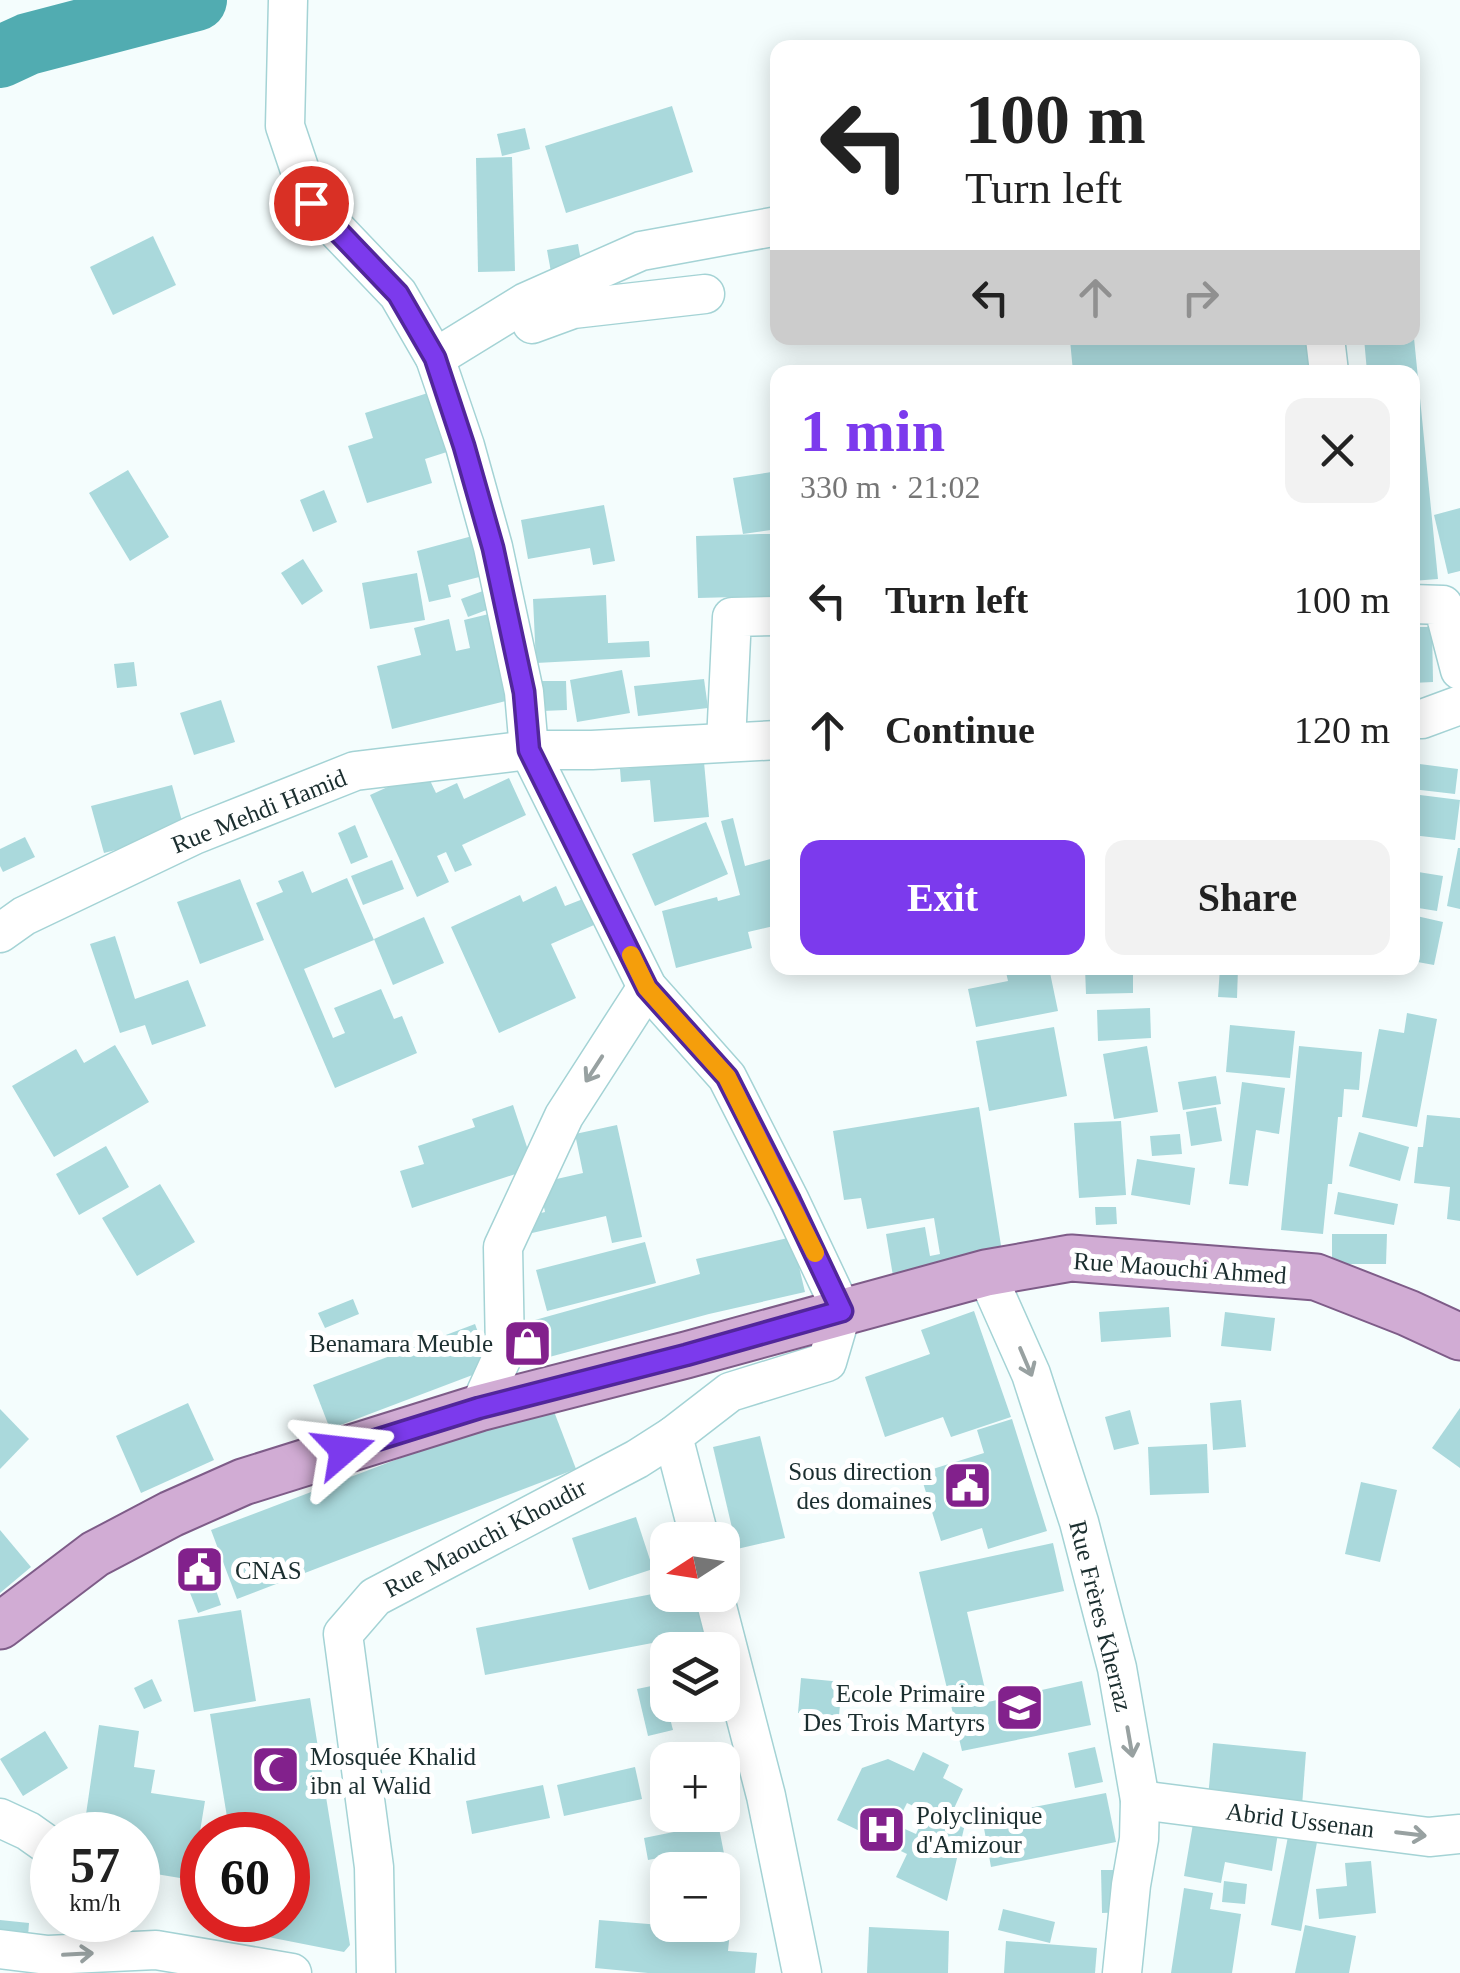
<!DOCTYPE html>
<meta charset="utf-8">
<style>
:root{--surface:#fff;--page:#f2f2f2;--text:#222;--muted:#767676;--accent:#7c3aed}
body{margin:0;font-family:"Times New Roman",serif;background:var(--page);color:var(--text);height:100vh;display:flex;flex-direction:column;font-size:38px;white-space:nowrap}
*{box-sizing:border-box;margin:0}
p{font-size:32px;color:var(--muted)}
.icon{flex:none;width:55px;height:55px;fill:none;stroke:currentColor;stroke-width:2;stroke-linecap:round;stroke-linejoin:round}
.map{position:relative;flex:1;overflow:hidden}
.side{position:absolute;left:770px;top:365px;width:650px;height:610px;display:flex;flex-direction:column;background:var(--surface);border-radius:20px;box-shadow:0 5px 25px #0003}
.side>*{flex:none}
.top-card{position:absolute;left:770px;top:40px;width:650px;height:305px;border-radius:20px;box-shadow:0 5px 25px #0003;background:#fff;color:var(--text);overflow:hidden}
.needle{width:65px;rotate:258deg}
.fabs{position:absolute;left:650px;top:1522px;display:grid;gap:20px}
.fabs a{display:grid;place-items:center;width:90px;height:90px;border-radius:20px;background:var(--surface);box-shadow:0 5px 25px #0003;font-size:50px}
.speed{position:absolute;left:30px;top:1812px;display:flex;gap:20px;font-size:50px;font-weight:700;text-align:center}
.speed>*{display:grid;place-content:center;width:130px;height:130px;border-radius:50%;background:var(--surface);box-shadow:0 5px 25px #0003;line-height:1}
.speed small{font-size:25px;font-weight:400}
.speed .limit{border:15px solid #d22;background:#fff;color:#111}
.pin{position:absolute;display:grid;place-items:center;width:85px;height:85px;color:#fff;margin:-42px;border:5px solid #fff;border-radius:50%;box-shadow:0 2px 10px #0007}
.me{position:absolute;width:110px;margin:-55px;rotate:73deg;stroke-linejoin:round;filter:drop-shadow(0 0 8px #0008)}
.turn{display:flex;align-items:center;gap:35px;height:210px;padding:0 30px;font-size:45px}
.turn .icon{width:130px;height:130px;stroke-width:2.5}
.turn b{display:block;font-size:70px;line-height:85px}
.lanes{display:flex;align-items:center;height:95px;padding:0 30px;background:#0003;justify-content:center;gap:50px;direction:ltr}
.lanes .off{opacity:.35}
.round{display:grid;place-items:center;flex:none;width:105px;height:105px;border-radius:20px;background:var(--page)}
.overview{display:flex;align-items:center;justify-content:space-between;height:170px;padding:0 30px}
h1{font-size:60px;font-weight:700;line-height:75px;color:var(--accent)}
.cta{display:flex;gap:20px;margin-top:auto;padding:20px 30px}
.cta a{flex:1;height:115px;border-radius:20px;background:var(--accent);color:#fff;font-size:40px;font-weight:700;line-height:115px;text-align:center}
.cta a+a{background:var(--page);color:var(--text)}
ul{padding:0;list-style:none}
li{display:flex;align-items:center;gap:30px;height:130px;padding:0 30px}
li div{flex:1}
li b{display:block;font-size:38px}
li em{font-style:normal}
.map>svg:first-child{display:block}
</style>
<div class="map">
<svg width="1460" height="1973" viewBox="0 0 1460 1973">
<rect width="100%" height="100%" fill="#f4fdfd"/>
<g fill="none" stroke-linecap="round" stroke-linejoin="round">
<!-- river -->
<path stroke="#51acb1" stroke-width="62" d="M0,57L28,44L196,0"/>
</g>
<!-- building -->
<g fill="#aad9dc" fill-rule="evenodd">
<path d="M672,106L693,172L566,213L545,146Z"/>
<path d="M525,128L530,149L502,156L497,134Z"/>
<path d="M512,157L515,271L478,272L476,158Z"/>
<path d="M153,236L176,285L113,315L90,267Z"/>
<path d="M578,244L582,266L551,272L547,250Z"/>
<path d="M1092,338H1319L1322,372H1073L1070,340Z"/>
<path d="M1364,338H1414L1438,579L1412,581V372H1367Z"/>
<path d="M431,392L450,451L425,459L432,483L367,503L348,446L373,438L365,413Z"/>
<path d="M128,470L169,537L130,561L89,493Z"/>
<path d="M778,471V529L743,534L733,478Z"/>
<path d="M324,490L337,522L313,532L300,500Z"/>
<path d="M604,505L615,561L593,565L590,548L528,559L521,520Z"/>
<path d="M1460,508V571L1448,574L1434,515Z"/>
<path d="M760,534H778V596L698,598L696,536Z"/>
<path d="M476,535L487,575L448,585L451,597L429,602L417,551Z"/>
<path d="M303,559L323,591L302,605L281,573Z"/>
<path d="M417,573L425,620L370,629L362,583Z"/>
<path d="M491,588L497,606L468,617L461,599Z"/>
<path d="M606,595L608,643L649,641L650,657L536,663L533,599Z"/>
<path d="M493,613L514,699L392,729L377,666L421,655L414,628L449,619L456,651L470,648L464,620Z"/>
<path d="M1412,627H1432L1433,682L1412,683Z"/>
<path d="M134,662L137,686L117,688L114,664Z"/>
<path d="M622,670L630,713L577,722L570,680Z"/>
<path d="M704,679L708,708L638,716L634,686Z"/>
<path d="M542,681H566L567,710L542,711Z"/>
<path d="M221,700L235,742L194,755L180,713Z"/>
<path d="M704,762L709,817L654,822L650,780L621,782L620,769Z"/>
<path d="M1412,763L1458,769L1455,794L1412,789Z"/>
<path d="M425,770L436,793L457,783L464,799L509,778L526,815L462,845L472,865L455,872L446,852L437,856L449,882L417,897L370,795Z"/>
<path d="M172,785L185,832L104,853L91,806Z"/>
<path d="M1412,794L1460,800L1455,840L1412,835Z"/>
<path d="M733,818L745,866L778,857V925L748,932L752,948L676,968L662,911L717,897L718,901L740,895L721,821Z"/>
<path d="M706,822L728,874L655,906L632,854Z"/>
<path d="M355,825L368,857L351,864L338,833Z"/>
<path d="M25,837L35,857L3,872L0,866V849Z"/>
<path d="M1458,848H1460V909L1447,906Z"/>
<path d="M392,860L404,889L363,905L351,876Z"/>
<path d="M303,871L312,893L347,878L374,940L304,969L333,1038L345,1033L334,1008L381,989L394,1019L402,1016L417,1053L335,1088L256,903L283,892L278,881Z"/>
<path d="M1412,871L1443,876L1437,911L1412,907Z"/>
<path d="M240,879L264,940L200,964L177,902Z"/>
<path d="M556,886L565,906L583,899L594,925L551,944L576,998L499,1033L451,927L520,895L523,902Z"/>
<path d="M1412,915L1443,922L1434,965L1412,961Z"/>
<path d="M424,917L444,963L393,985L374,939Z"/>
<path d="M115,936L135,999L188,980L206,1026L152,1045L145,1025L120,1033L90,944Z"/>
<path d="M1005,968H1049L1058,1011L976,1027L968,989L1008,981Z"/>
<path d="M1085,968H1151L1152,972H1133V993L1086,994Z"/>
<path d="M1220,968H1238L1237,998L1218,997Z"/>
<path d="M1150,1008L1151,1038L1098,1041L1097,1010Z"/>
<path d="M1407,1013L1437,1019L1417,1127L1362,1117L1379,1029L1404,1033Z"/>
<path d="M1230,1025L1295,1031L1290,1078L1226,1072Z"/>
<path d="M1054,1027L1067,1096L989,1111L976,1041Z"/>
<path d="M115,1045L149,1102L54,1157L12,1086L76,1049L84,1063Z"/>
<path d="M1147,1046L1158,1112L1114,1119L1103,1054Z"/>
<path d="M1299,1046L1362,1052L1359,1090L1344,1089L1342,1117H1338L1332,1184H1328L1323,1234L1281,1230Z"/>
<path d="M1216,1076L1221,1104L1183,1110L1178,1082Z"/>
<path d="M1242,1082L1285,1088L1279,1134L1256,1130L1248,1186L1229,1184Z"/>
<path d="M513,1105L534,1168L412,1208L400,1171L424,1164L418,1146L475,1127L472,1119Z"/>
<path d="M979,1107L1003,1258L893,1276L886,1234L925,1227L930,1256L940,1254L934,1218L867,1229L861,1198L844,1200L833,1131Z"/>
<path d="M1216,1107L1222,1141L1191,1146L1186,1112Z"/>
<path d="M1427,1115L1460,1118V1221L1447,1219L1450,1187L1414,1183L1418,1147H1423Z"/>
<path d="M1121,1121L1126,1195L1079,1198L1074,1123Z"/>
<path d="M617,1125L642,1237L612,1243L606,1216L532,1233L528,1216L545,1212L539,1183L583,1173L575,1134Z"/>
<path d="M1359,1132L1409,1147L1400,1181L1349,1166Z"/>
<path d="M1180,1134L1182,1154L1152,1156L1150,1136Z"/>
<path d="M106,1146L129,1187L79,1215L56,1174Z"/>
<path d="M1137,1159L1195,1168L1190,1205L1131,1195Z"/>
<path d="M160,1184L195,1242L137,1276L102,1218Z"/>
<path d="M1338,1192L1398,1204L1394,1225L1334,1214Z"/>
<path d="M1095,1207H1116L1117,1224L1096,1225Z"/>
<path d="M1332,1234H1387L1386,1264H1332Z"/>
<path d="M792,1237L805,1292L709,1314L527,1363L517,1325L700,1274L696,1259Z"/>
<path d="M645,1242L656,1283L547,1311L536,1270Z"/>
<path d="M353,1299L359,1314L325,1328L318,1313Z"/>
<path d="M1169,1307L1171,1337L1101,1342L1099,1312Z"/>
<path d="M974,1311L1011,1417L951,1437L943,1417L885,1437L865,1377L930,1354L921,1330Z"/>
<path d="M1225,1312L1275,1318L1271,1351L1221,1346Z"/>
<path d="M475,1324L491,1368L330,1429L313,1385Z"/>
<path d="M1241,1400L1246,1447L1213,1450L1210,1403Z"/>
<path d="M550,1401L576,1469L237,1599L211,1530Z"/>
<path d="M188,1403L214,1460L141,1493L116,1436Z"/>
<path d="M1460,1408V1468L1432,1448Z"/>
<path d="M0,1409L29,1439L0,1469Z"/>
<path d="M1130,1410L1139,1444L1114,1450L1105,1417Z"/>
<path d="M1012,1419L1047,1531L988,1549L982,1528L941,1541L920,1473L984,1453L977,1430Z"/>
<path d="M760,1436L785,1538L737,1549L713,1447Z"/>
<path d="M1207,1444L1209,1493L1150,1495L1148,1447Z"/>
<path d="M1361,1482L1397,1490L1380,1562L1345,1554Z"/>
<path d="M636,1517L653,1569L589,1590L572,1538Z"/>
<path d="M0,1530L31,1567L0,1593Z"/>
<path d="M1053,1543L1064,1591L967,1612L988,1702L1082,1681L1091,1725L962,1751L919,1572Z"/>
<path d="M214,1584L221,1605L198,1613L190,1593Z"/>
<path d="M668,1591V1595H703L710,1632L485,1675L476,1628Z"/>
<path d="M241,1610L256,1701L194,1712L178,1620Z"/>
<path d="M801,1678L842,1682L839,1716L798,1713Z"/>
<path d="M152,1679L162,1701L144,1709L134,1688Z"/>
<path d="M661,1684L673,1730L648,1736L637,1689Z"/>
<path d="M310,1698L350,1945L344,1952L248,1933L245,1920H288V1835H230L210,1714Z"/>
<path d="M99,1725L139,1731L134,1767L155,1770L151,1793L205,1801L192,1880L138,1871V1835H83Z"/>
<path d="M45,1731L68,1768L23,1796L0,1759Z"/>
<path d="M1213,1743L1306,1752L1302,1806L1208,1798Z"/>
<path d="M1095,1747L1103,1782L1075,1788L1068,1753Z"/>
<path d="M923,1752L949,1765L943,1778L963,1789L950,1817L965,1824L947,1901L896,1877L907,1854L837,1820L862,1768L888,1759L914,1771ZM907,1803L926,1812L916,1834L896,1825Z"/>
<path d="M635,1767L642,1799L564,1816L557,1785Z"/>
<path d="M543,1785L550,1818L472,1834L466,1801Z"/>
<path d="M1106,1793L1116,1842L991,1867L982,1817Z"/>
<path d="M1194,1818L1278,1833L1272,1871L1225,1862L1221,1883L1184,1876Z"/>
<path d="M718,1823L733,1899L722,1901V1870H677L674,1855L648,1860L644,1838Z"/>
<path d="M1290,1826L1319,1831L1301,1931L1271,1925Z"/>
<path d="M1371,1861L1376,1913L1319,1919L1316,1889L1347,1886L1345,1863Z"/>
<path d="M666,1864L668,1912L663,1913L653,1867Z"/>
<path d="M1101,1870H1126L1127,1912L1102,1913Z"/>
<path d="M1224,1881L1247,1884L1245,1904L1222,1902Z"/>
<path d="M1184,1888L1213,1893L1210,1909L1241,1914L1232,1973H1171Z"/>
<path d="M1003,1909L1055,1922L1050,1943L998,1930Z"/>
<path d="M0,1920L29,1923L27,1950L0,1946Z"/>
<path d="M599,1920L698,1928V1925H708V1930L730,1931L728,1951L757,1953L755,1973H648L595,1968Z"/>
<path d="M1305,1925L1356,1936L1349,1973H1295Z"/>
<path d="M869,1927L949,1931L948,1973H867Z"/>
<path d="M1006,1941L1097,1948L1095,1973H1004Z"/>
</g>
<g fill="none" stroke-linecap="round" stroke-linejoin="round">
<defs>
<g id="minor">
<path d="M288,0L285,126L311,203L398,294L435,358L465,446L493,547L524,692L529,750L647,987L727,1077L790,1201L842,1311L827,1362L730,1392L673,1436L700,1540"/>
<path d="M532,324L573,309L705,294"/>
<path d="M1325,338L1329,372"/>
<path d="M435,358L526,302L641,251L778,226"/>
<path d="M1412,604L1443,605L1460,670"/>
<path d="M1412,719H1422L1460,705"/>
<path d="M726,742L732,617L778,616"/>
<path d="M0,933L24,916L194,835L355,771L529,750H592L778,740"/>
<path d="M986,1273L1031,1374L1079,1522L1117,1668L1140,1800L1139,1839L1131,1885L1122,1973"/>
<path d="M479,1408L505,1351L503,1247L564,1116L647,987"/>
<path d="M714,1595L766,1796L802,1973"/>
<path d="M1140,1800L1429,1837L1460,1834"/>
<path d="M0,1818L28,1831L52,1848"/>
<path d="M0,1949L48,1955L156,1950L292,1973"/>
<path d="M376,1973L374,1867L343,1634L375,1597L637,1459L673,1436"/>
</g>
<path id="major" d="M0,1626L95,1554L171,1514L243,1482L479,1408L686,1355L986,1273L1071,1258L1316,1277L1408,1313L1460,1337"/>
</defs>
<!-- minor casing -->
<use href="#minor" stroke="#a4d3d5" stroke-width="41"/>
<!-- major casing -->
<use href="#major" stroke="#7e5c88" stroke-width="49"/>
<!-- minor -->
<use href="#minor" stroke="#fff" stroke-width="38"/>
<!-- major -->
<use href="#major" stroke="#d1acd4" stroke-width="45"/>
</g>
<!-- one-way arrows -->
<defs><path id="oneway-shaft" d="M-6 0H5M1.5-3L5.5 0L1.5 3" fill="none" stroke-width="1.6" stroke-linecap="round" stroke-linejoin="round" transform="scale(2.5)"/></defs>
<g stroke="#98a1a1">
<use href="#oneway-shaft" transform="translate(594 1069) rotate(123)"/>
<use href="#oneway-shaft" transform="translate(1026 1362) rotate(67)"/>
<use href="#oneway-shaft" transform="translate(1130 1742) rotate(80)"/>
<use href="#oneway-shaft" transform="translate(1411 1834) rotate(7)"/>
<use href="#oneway-shaft" transform="translate(78 1954) rotate(-3)"/>
</g>
<g fill="none" stroke-linecap="round" stroke-linejoin="round">
<defs>
<path id="route" d="M311,203L398,294L435,358L464,446L493,548L524,692L529,750L647,988L727,1077L790,1201L842,1311L686,1355L479,1408L344,1450"/>
</defs>
<!-- route casing -->
<use href="#route" stroke="#51269a" stroke-width="25"/>
<!-- route -->
<use href="#route" stroke="#7c3aed" stroke-width="18"/>
<!-- slow -->
<path stroke="#f59e0b" stroke-width="18" d="M631,955L647,988L727,1077L815,1253"/>
</g>
<!-- icons -->
<defs>
<symbol id="shop-square" viewBox="-11 -11 22 22"><rect x="-9" y="-9" width="18" height="18" rx="4" fill="#82218c" stroke="#fff"/><path d="M-5-2.5h2.3a2.7 3.5 0 0 1 5.4 0H5L5.5 6h-11ZM-1.5-2.5h3a1.5 2.3 0 0 0-3 0Z" fill="#fff"/></symbol>
<symbol id="civic-square" viewBox="-11 -11 22 22"><rect x="-9" y="-9" width="18" height="18" rx="4" fill="#82218c" stroke="#fff"/><path d="M-.6-6.5H3V-4.5H.6V-3L4-1V1h2V6H-6V1h2V-1L-.6-3ZM-1.2 2.5V6h2.4V2.5Z" fill="#fff"/></symbol>
<symbol id="school-square" viewBox="-11 -11 22 22"><rect x="-9" y="-9" width="18" height="18" rx="4" fill="#82218c" stroke="#fff"/><path d="M0-5L7-2L0 1L-7-2ZM-4 1L0 2.5L4 1V4Q0 6-4 4Z" fill="#fff"/></symbol>
<symbol id="mosque-square" viewBox="-11 -11 22 22"><rect x="-9" y="-9" width="18" height="18" rx="4" fill="#82218c" stroke="#fff"/><path d="M3.5-4.9A6 6 0 1 0 3.5 4.9A5 5 0 1 1 3.5-4.9Z" fill="#fff"/></symbol>
<symbol id="hospital-square" viewBox="-11 -11 22 22"><rect x="-9" y="-9" width="18" height="18" rx="4" fill="#82218c" stroke="#fff"/><path d="M-5-5h3v3.5h4V-5h3V5h-3V1.5h-4V5h-3Z" fill="#fff"/></symbol>
</defs>
<g fill-rule="evenodd">
<use href="#shop-square" x="500" y="1316" width="55" height="55"/>
<use href="#civic-square" x="940" y="1458" width="55" height="55"/>
<use href="#civic-square" x="172" y="1542" width="55" height="55"/>
<use href="#school-square" x="992" y="1680" width="55" height="55"/>
<use href="#mosque-square" x="248" y="1742" width="55" height="55"/>
<use href="#hospital-square" x="854" y="1802" width="55" height="55"/>
</g>
<g text-anchor="middle" dominant-baseline="central" stroke-width="10" stroke-linejoin="round" paint-order="stroke">
<!-- street labels -->
<g font-size="25" fill="#1b2e2f" stroke="#fff">
<text transform="translate(259 811) rotate(-22)">Rue Mehdi Hamid</text>
<text transform="translate(1180 1268) rotate(4)">Rue Maouchi Ahmed</text>
<text transform="translate(485 1538) rotate(-28)">Rue Maouchi Khoudir</text>
<text transform="translate(1101 1616) rotate(76)">Rue Frères Kherraz</text>
<text transform="translate(1300 1820) rotate(7)">Abrid Ussenan</text>
</g>
<!-- poi labels -->
<g font-size="25" fill="#1b2e2f" stroke="#fff" text-anchor="end">
<text x="493" y="1343">Benamara Meuble</text>
<text x="932" y="1471">Sous direction<tspan x="932" dy="29">des domaines</tspan></text>
<text x="235" y="1570" text-anchor="start">CNAS</text>
<text x="985" y="1693">Ecole Primaire<tspan x="985" dy="29">Des Trois Martyrs</tspan></text>
<text x="310" y="1756" text-anchor="start">Mosquée Khalid<tspan x="310" dy="29">ibn al Walid</tspan></text>
<text x="916" y="1815" text-anchor="start">Polyclinique<tspan x="916" dy="29">d'Amizour</tspan></text>
</g>
</g>
</svg>
<div class="fabs">
<a><svg class="needle" viewBox="-14 -14 28 28"><path d="M0-13l5 13h-10z" fill="#e53935"/><path d="M0 13l5-13h-10z" fill="#767676"/></svg></a>
<a><svg class="icon" aria-label="layers" viewBox="0 0 24 24"><path d="M12 4l9 5-9 5-9-5zM3 14l9 5 9-5"/></svg></a>
<a>+</a>
<a>−</a>
</div>
<div class="speed"><div>57<small>km/h</small></div><div class="limit">60</div></div>
<div class="pin" style="left:311px;top:203px;background:#d93025"><svg class="icon" aria-label="arrive" viewBox="0 0 24 24"><path d="M6 21V4h12l-3 4 3 4H6"/></svg></div>
<svg class="me" style="left:344px;top:1450px" viewBox="-20 -20 40 40"><path d="M0-17L14 15 0 8-14 15z" fill="#7c3aed" stroke="#fff" stroke-width="4"/></svg>
<div class="top-card">
<div class="turn"><svg class="icon" aria-label="left" viewBox="0 0 24 24"><path d="M17 20v-9H6M10 6l-5 5 5 5"/></svg><div><b>100 m</b>Turn left</div></div>
<div class="lanes"><svg class="icon" aria-label="left" viewBox="0 0 24 24"><path d="M17 20v-9H6M10 6l-5 5 5 5"/></svg><svg class="icon off" aria-label="ahead" viewBox="0 0 24 24"><path d="M12 20V5M6 11l6-6 6 6"/></svg><svg class="icon off" aria-label="right" viewBox="0 0 24 24"><path d="M7 20v-9h11M14 6l5 5-5 5"/></svg></div>
</div>
<section class="side">
<div class="overview"><div><h1>1 min</h1><p>330 m · 21:02</p></div><a class="round"><svg class="icon" aria-label="close" viewBox="0 0 24 24"><path d="M6 6l12 12M18 6L6 18"/></svg></a></div>
<ul>
<li><svg class="icon" aria-label="left" viewBox="0 0 24 24"><path d="M17 20v-9H6M10 6l-5 5 5 5"/></svg><div><b>Turn left</b></div><em>100 m</em></li>
<li><svg class="icon" aria-label="ahead" viewBox="0 0 24 24"><path d="M12 20V5M6 11l6-6 6 6"/></svg><div><b>Continue</b></div><em>120 m</em></li>
</ul>
<div class="cta"><a>Exit</a><a>Share</a></div>
</section>
</div>
